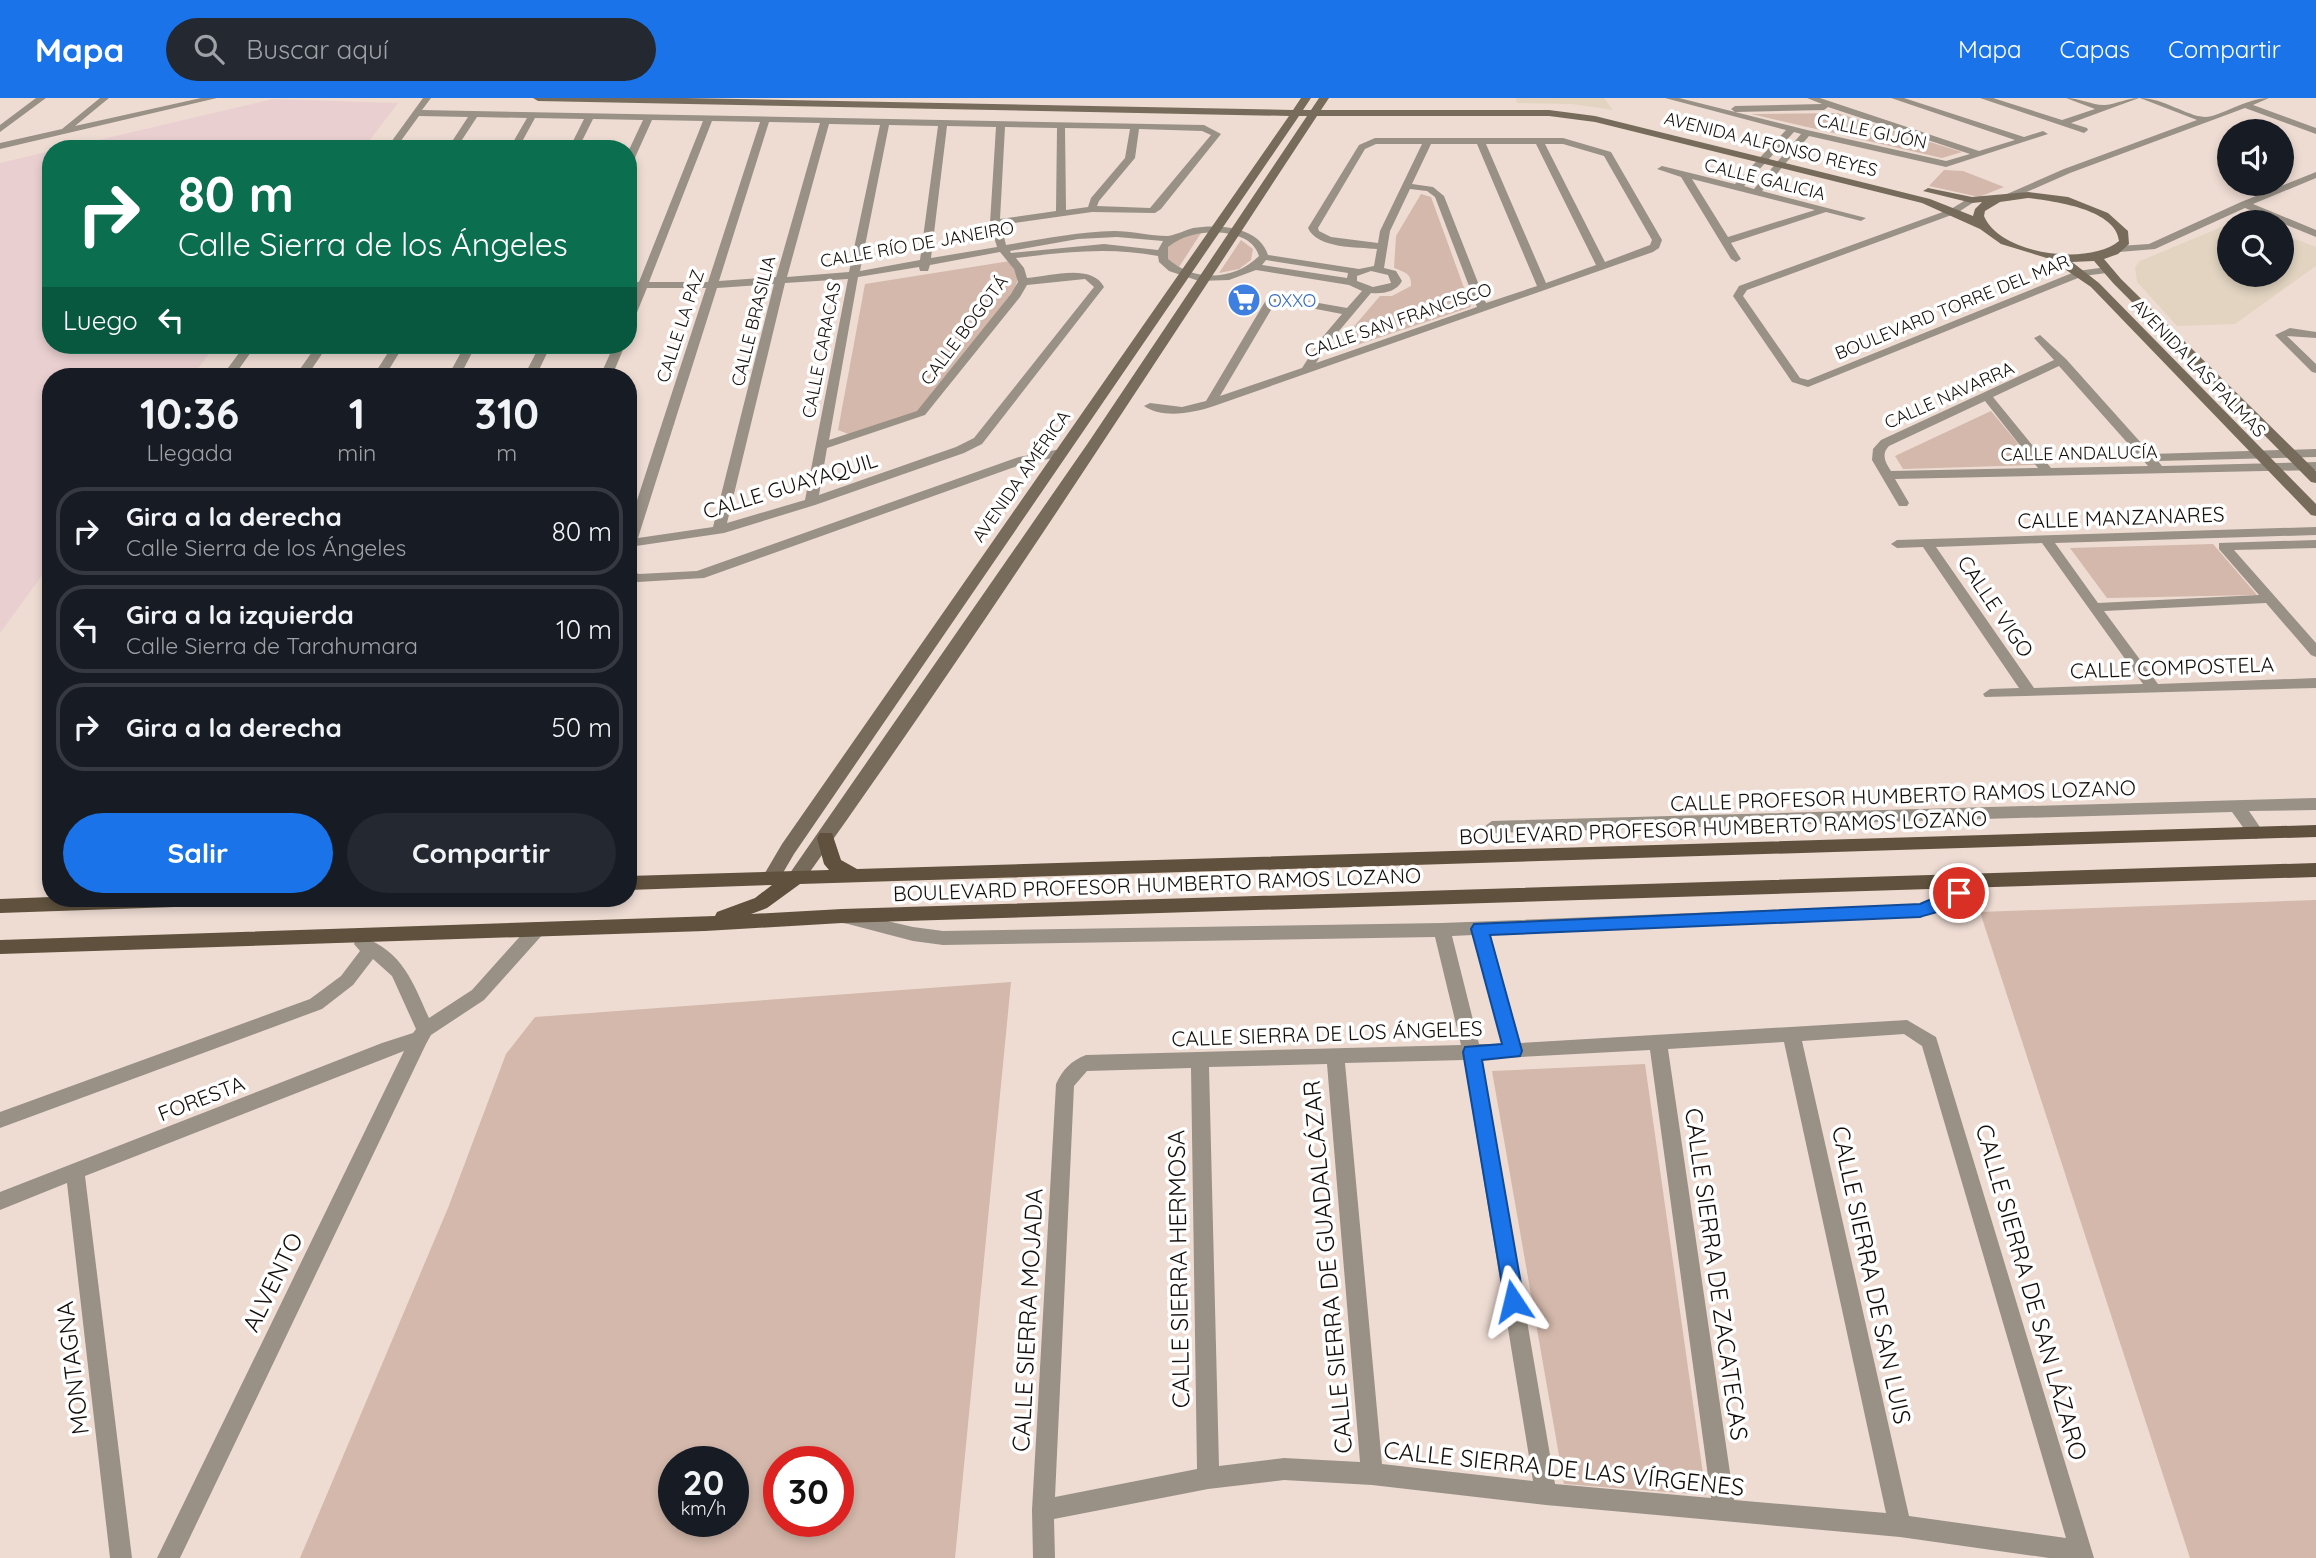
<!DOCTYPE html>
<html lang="es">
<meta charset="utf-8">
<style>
:root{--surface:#171b24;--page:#242831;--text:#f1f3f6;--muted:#9ea1a6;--line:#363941;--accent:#1a73e8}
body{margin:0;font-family:Quicksand,sans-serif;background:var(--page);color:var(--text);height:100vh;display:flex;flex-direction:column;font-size:26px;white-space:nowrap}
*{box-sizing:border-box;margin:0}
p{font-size:23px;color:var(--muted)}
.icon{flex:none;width:38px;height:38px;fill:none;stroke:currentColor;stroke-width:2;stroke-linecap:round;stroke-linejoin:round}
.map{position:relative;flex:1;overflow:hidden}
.side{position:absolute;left:42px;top:270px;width:595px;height:539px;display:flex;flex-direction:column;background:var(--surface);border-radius:28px;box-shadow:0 4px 10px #0003}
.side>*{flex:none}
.guide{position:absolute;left:42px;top:42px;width:595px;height:214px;border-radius:28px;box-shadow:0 4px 10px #0003;background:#0b6e4f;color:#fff;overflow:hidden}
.tools{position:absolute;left:2217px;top:21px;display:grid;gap:14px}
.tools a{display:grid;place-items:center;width:77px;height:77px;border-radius:50%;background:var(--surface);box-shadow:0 4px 10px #0003;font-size:35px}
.speed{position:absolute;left:658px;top:1348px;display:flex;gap:14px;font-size:35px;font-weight:700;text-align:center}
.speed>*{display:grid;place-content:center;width:91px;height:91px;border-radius:50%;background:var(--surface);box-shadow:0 4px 10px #0003;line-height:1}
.speed small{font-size:18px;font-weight:400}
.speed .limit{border:10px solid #d22;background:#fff;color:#111}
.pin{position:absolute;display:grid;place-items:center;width:60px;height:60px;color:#fff;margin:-30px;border:4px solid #fff;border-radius:50%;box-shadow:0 2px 7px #0007}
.me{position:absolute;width:77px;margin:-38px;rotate:350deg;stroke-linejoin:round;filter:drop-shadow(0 0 5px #0008)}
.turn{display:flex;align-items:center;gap:24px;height:147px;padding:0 21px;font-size:32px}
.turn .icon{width:91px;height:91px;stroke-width:2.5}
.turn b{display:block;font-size:49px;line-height:60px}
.then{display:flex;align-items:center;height:66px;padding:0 21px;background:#0003;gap:14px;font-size:26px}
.eta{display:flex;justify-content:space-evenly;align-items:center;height:119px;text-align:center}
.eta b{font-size:42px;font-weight:800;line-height:49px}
.cta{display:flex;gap:14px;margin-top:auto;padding:14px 21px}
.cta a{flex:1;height:80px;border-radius:42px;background:var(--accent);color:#fff;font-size:28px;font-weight:800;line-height:80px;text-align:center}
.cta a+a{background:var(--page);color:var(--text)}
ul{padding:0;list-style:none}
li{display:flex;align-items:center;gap:21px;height:88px;margin:0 14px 10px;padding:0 7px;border:4px solid var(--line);border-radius:28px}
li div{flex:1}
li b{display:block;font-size:26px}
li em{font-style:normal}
header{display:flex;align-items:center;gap:42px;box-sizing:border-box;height:98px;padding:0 35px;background:var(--accent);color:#fff}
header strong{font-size:33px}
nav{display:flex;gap:38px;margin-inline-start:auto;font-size:24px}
.search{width:490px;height:63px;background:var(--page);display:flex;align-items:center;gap:18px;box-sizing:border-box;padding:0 24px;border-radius:38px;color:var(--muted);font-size:26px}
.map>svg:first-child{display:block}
</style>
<header>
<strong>Mapa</strong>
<div class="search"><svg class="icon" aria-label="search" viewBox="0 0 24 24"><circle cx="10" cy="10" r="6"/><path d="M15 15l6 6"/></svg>Buscar aquí</div>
<nav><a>Mapa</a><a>Capas</a><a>Compartir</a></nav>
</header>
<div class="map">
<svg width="2316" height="1460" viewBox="0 0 2316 1460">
<rect width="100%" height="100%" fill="#eedcd3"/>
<!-- industrial -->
<g fill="#e9cfd0">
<path d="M273,1L398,5L363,51H60Z"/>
<path d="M51,53V247H216L192,278H51V465L0,535V65Z"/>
</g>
<!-- education -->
<g fill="#e2d4c1">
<path d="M1516,0H1604L1613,12L1572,6L1517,5Z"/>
<path d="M2229,126L2230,177H2282V136L2316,149V168L2235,226L2177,228L2137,184L2135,169L2140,163Z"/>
</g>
<!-- green -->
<g fill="#d3b8ab" fill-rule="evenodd">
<path d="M1837,15L1962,54L1942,60L1751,16Z"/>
<path d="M1944,72L1963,73L2004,89L1979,99L1929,88Z"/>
<path d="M1421,96L1431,99L1471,209L1342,252L1338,247L1380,198H1392L1411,188C1412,176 1405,174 1394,170L1396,138Z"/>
<path d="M1201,135L1179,169L1167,162L1165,152C1174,140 1187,138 1201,135Z"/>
<path d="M1241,142L1253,151L1251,162L1239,171L1219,175Z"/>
<path d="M1010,163L1018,180L1014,194L916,315L851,337L838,332L865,186Z"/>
<path d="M1991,313L2036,367L1903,371L1895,358Z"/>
<path d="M2213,446L2257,497L2107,500L2070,450Z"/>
<path d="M2316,802V1460H2190L1980,814Z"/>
<path d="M1011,884L955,1460H300L448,1110L506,956L535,919ZM674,1363H733V1423H674ZM779,1363H838V1423H779Z"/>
<path d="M1645,966L1706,1397L1564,1386L1492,973Z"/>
</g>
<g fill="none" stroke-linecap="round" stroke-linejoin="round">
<!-- street -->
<g fill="#999186" fill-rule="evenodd">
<path d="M36,0H46L0,34V27Z"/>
<path d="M100,0H109L75,28L201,0H217L0,51V45L62,31Z"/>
<path d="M423,0H431L422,12L1204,27L1221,36L1161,111L1155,115L1092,114L1001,127L1006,147C1042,141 1077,134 1114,133C1132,133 1150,138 1168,138C1176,137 1185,132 1193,130C1218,126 1259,128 1268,157L1359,171L1374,168L1377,151C1358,149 1317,151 1308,130L1359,47L1375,40H1563L1611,54L1662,142L1659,150L1653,154L1214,308C1193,315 1163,321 1144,308L1150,305L1182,309L1206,303L1266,202L1285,199L1347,210L1362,193L1349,187L1256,172L1229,182L1199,183L1169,173L1159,164L1158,158C1110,149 1064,154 1016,160L1024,170L1027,180C1050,178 1092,165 1104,189L982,346L964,355L815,407L724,435L636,448L633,454L628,455V430L706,190H647L633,224L628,227V210L636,190H628V184H639L703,23L652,22L633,64L628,67V54L643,22L593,21L578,51H569L584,21L535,20L518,51H509L527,20L477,19L456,51H447L468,19L419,18L395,51H386ZM712,23L760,24L708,184H649ZM769,24L820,25L776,179L719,183ZM829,26L880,27L849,174L787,179ZM889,27L938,28L920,162L860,173ZM947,28L996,29L990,125L997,149L931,160ZM1005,29L1057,30L1056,113L1000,121ZM1065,30L1130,31L1125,60L1091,100L1088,109L1066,112ZM1139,31L1202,33L1211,37L1150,110L1097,108L1099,103L1135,60ZM1376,46H1422L1380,133L1378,145L1331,139L1319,133L1318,130L1365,51ZM1431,46H1477L1537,188L1486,205L1444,98L1433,89L1412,86ZM1486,46H1536L1596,167L1546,185ZM1545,46H1563L1604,58L1652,142L1650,147L1605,164ZM1410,91L1427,93L1435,99L1477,209L1316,265L1328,246L1371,195C1383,196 1396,194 1402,183L1396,173L1384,170L1390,133ZM1216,134C1234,136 1253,139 1259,158C1234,183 1194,184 1168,161V149C1183,137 1198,135 1216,134ZM1117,139L1163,143L1158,152L1104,146L1011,155L1010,153L1078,141ZM1000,154L1014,171L1018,184L1011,196L917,313L829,342L858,179L919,169L920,173H928L930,167ZM1266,162L1348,175L1347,180L1262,167ZM1371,173L1388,177L1391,185L1373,189L1357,183V178ZM848,181L805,402L727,425L785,185ZM1085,181L1094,189L974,340L956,349L819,397L827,350L925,317L1020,199L1027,187ZM774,186L713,429L638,440L717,190ZM1285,205L1342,216L1320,242L1302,270L1220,298L1274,207Z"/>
<path d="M1665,0H1679L1807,32L1946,63L1970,56L1828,9L1824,12L1735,14L1731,11L1735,8L1822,6L1807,0H1820L1979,53L2015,42L1891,0H1904L2024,39L2043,33L2048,36L1946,69L1809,38L1762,93L1866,120L1861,123L1826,114L1731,145L1741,161L1736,164L1731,161L1681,79L1657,71L1662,68L1735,86L1786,32ZM1794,34L1801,36L1754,91L1744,88ZM1692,81L1815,112L1728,139Z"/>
<path d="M1980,0H1993L2062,22L2095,11L2066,0C2079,0 2095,8 2105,7C2117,6 2127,0 2139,0L2071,25L2087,30L2088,32L2084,35Z"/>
<path d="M2140,0C2164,0 2186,18 2205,19C2220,19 2246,0 2269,0L2253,7L2316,30V36L2245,10L2070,75L2013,100H2007V96L2064,71L2197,22Z"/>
<path d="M2316,74V80L2253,106L2316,132V139L2245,110L2155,151L2119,154L2114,151L2119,148L2149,146L2241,104Z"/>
<path d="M1969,100L1977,102L1957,115L1747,192L1743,198L1800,280L1808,282L2077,173L2107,169L2112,172L2107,175L2083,178L1808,289L1792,284L1733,198L1739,188L1951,111Z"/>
<path d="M2290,230L2316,234V240L2287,238L2316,266V275L2312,274L2275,237Z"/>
<path d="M2040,237L2066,261L2151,356L2316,351V359L2158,363L2162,368L2316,364V372L1895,381L1909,405L1907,408H1899L1872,362L1873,351L1881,342L2054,262L2034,240ZM2059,268L2148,368L2051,370L1993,299ZM1985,303L2038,370L1891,373C1885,364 1881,356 1889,348Z"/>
<path d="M245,247H256L234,278H222Z"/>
<path d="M317,247H328L307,278H295Z"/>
<path d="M393,247H404L385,278H373Z"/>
<path d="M465,247H476L460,278H448Z"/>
<path d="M540,247H551L536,278H524Z"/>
<path d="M614,247H625L612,278H600Z"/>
<path d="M1061,351L1067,355L1065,358L1026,365L704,480L638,484L628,481V472L639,476L697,473L1019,359Z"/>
<path d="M2316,429V437L2055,445L2098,505L2259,497L2219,451V445L2316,442V450L2234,452L2316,545V559L2311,557L2266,505L2104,513L2158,586L2316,580V590L1985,599L1983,596L1990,591L2019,590L1923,449L1897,450L1891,446L1897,442ZM2042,445L2143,586L2034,590L1936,449Z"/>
<path d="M2316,700V712L2249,713L2264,735L2256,741L2250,739L2232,714L1492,735L1484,729L1492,723Z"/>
<path d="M1978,778L1984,780L1986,784L1984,788L1947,811L1920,818L1490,836L1520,945L1907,922L1936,939L2094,1460H2049L1900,1439L1546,1407L1372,1387L1284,1382L1208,1391L1054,1421L1055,1460H1033L1032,1412L1056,986C1063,971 1071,963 1086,957L1461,947L1435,839L943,847L913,843L848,826L842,825L840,820L842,815L848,814L913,829L943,833L1442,825L1920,806L1936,802ZM1473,837L1502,946H1479L1452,838ZM1904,936L1922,948L2066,1440L1909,1418L1802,943ZM1784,944L1886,1415L1734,1402L1668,951ZM1650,952L1711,1400L1555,1386L1482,961ZM1464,962L1533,1383L1382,1366L1345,965ZM1327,966L1360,1364L1284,1360L1219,1368L1209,969ZM1191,970L1197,1371L1055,1399L1074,988L1087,973Z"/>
<path d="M538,824L544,825L546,830L544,835L484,902L431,937L426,946L180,1460H157L404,953L85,1078L132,1460H110L67,1085L0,1112V1094L382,945L413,935L416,931L392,878L373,861L353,887L322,911L0,1030V1014L310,901L341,878L360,853L354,846L356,841L362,839C403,853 413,885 429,920L472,892L532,825Z"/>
</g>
<!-- secondary -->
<path fill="#776c5b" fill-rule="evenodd" d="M533,0H685L1293,12L1301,0H1311L1303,12H1311L1319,0H1329L1321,12H1549L1595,18L1930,101L1973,118L1975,111L1982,104L1972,105L1923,93L1928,90L1972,99L2028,94L2068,99L2108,115L2128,133L2129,146L2118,156L2104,161L2121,181L2316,373V385L2311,384L2113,185L2094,163L2072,164L2099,185L2316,406V418L2311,417L2091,189L2050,161L2001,146L1980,131L1922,105L1595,24L1549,18H1317C1148,275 981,535 802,785H790L787,780L790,775L1088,345L1307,18H1299L794,756L777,785H765L762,780L782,746L1289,18L538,3ZM2028,100C2053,103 2116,111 2119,143C2089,168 2000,157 1984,118L1985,113L2000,104Z"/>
<!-- primary -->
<g fill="#5f513d" fill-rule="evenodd">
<path d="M2316,727V739L800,786L767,810L751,816L842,811L2316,765V779L842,825L705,833L0,856V842L715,818L717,814L755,800L772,787L628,792V778L829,772L824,766L817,740L820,735H832L841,762L857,771Z"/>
<path d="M51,799V800H241L238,805L232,807L0,815V801Z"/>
</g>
</g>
<!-- route -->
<path fill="#1a73e8" stroke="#114b97" stroke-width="2" d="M1959,789L1965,791L1968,795C1958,810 1936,814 1920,819L1490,837L1522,953L1520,958L1482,962L1524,1203L1520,1210L1513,1212L1506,1210L1463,954L1465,949L1502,946L1471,831L1474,826L1920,806Z"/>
<!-- icons -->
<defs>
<symbol id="supermarket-disc" viewBox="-11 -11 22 22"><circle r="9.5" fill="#3f7fe0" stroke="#fff"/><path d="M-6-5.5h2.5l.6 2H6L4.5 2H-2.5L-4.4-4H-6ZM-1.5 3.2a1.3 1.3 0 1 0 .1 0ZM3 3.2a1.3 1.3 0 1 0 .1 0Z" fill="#fff"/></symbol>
</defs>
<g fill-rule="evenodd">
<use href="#supermarket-disc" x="1225" y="183" width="38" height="38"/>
</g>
<g text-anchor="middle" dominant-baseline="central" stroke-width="7" stroke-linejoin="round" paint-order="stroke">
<!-- far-street labels -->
<g font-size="18" fill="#150f0c" stroke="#fff">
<text transform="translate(1872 33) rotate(12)">CALLE GIJÓN</text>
<text transform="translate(1771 46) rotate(14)">AVENIDA ALFONSO REYES</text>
<text transform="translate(1765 81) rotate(14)">CALLE GALICIA</text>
<text transform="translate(917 146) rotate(-10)">CALLE RÍO DE JANEIRO</text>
<text transform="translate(1952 209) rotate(-22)">BOULEVARD TORRE DEL MAR</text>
<text transform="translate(1398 222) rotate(-19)">CALLE SAN FRANCISCO</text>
<text transform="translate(753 223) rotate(-76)">CALLE BRASILIA</text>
<text transform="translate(680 228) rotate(-72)">CALLE LA PAZ</text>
<text transform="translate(964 232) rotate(-53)">CALLE BOGOTÁ</text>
<text transform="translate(821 252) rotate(-79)">CALLE CARACAS</text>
<text transform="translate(2199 270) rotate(46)">AVENIDA LAS PALMAS</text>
<text transform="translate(1949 297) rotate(-24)">CALLE NAVARRA</text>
<text transform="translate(2079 355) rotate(-1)">CALLE ANDALUCÍA</text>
<text transform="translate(1021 378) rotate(-55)">AVENIDA AMÉRICA</text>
</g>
<!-- far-shop labels -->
<g font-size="18" fill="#366cbe" stroke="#fff" text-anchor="start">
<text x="1268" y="202">OXXO</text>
</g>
<!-- street labels -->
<g font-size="21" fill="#150f0c" stroke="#fff">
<text transform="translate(790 387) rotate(-17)">CALLE GUAYAQUIL</text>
<text transform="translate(2121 419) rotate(-2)">CALLE MANZANARES</text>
<text transform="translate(1996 508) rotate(56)">CALLE VIGO</text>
<text transform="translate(2172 569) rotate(-2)">CALLE COMPOSTELA</text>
<text transform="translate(1903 697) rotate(-2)">CALLE PROFESOR HUMBERTO RAMOS LOZANO</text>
<text transform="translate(1723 729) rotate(-2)">BOULEVARD PROFESOR HUMBERTO RAMOS LOZANO</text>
<text transform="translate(1157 786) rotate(-2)">BOULEVARD PROFESOR HUMBERTO RAMOS LOZANO</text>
<text transform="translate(1327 935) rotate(-2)">CALLE SIERRA DE LOS ÁNGELES</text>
<text transform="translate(201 1000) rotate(-21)">FORESTA</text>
</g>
<!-- near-street labels -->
<g font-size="24" fill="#150f0c" stroke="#fff">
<text transform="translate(1327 1169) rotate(-95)">CALLE SIERRA DE GUADALCÁZAR</text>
<text transform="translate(1178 1171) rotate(-91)">CALLE SIERRA HERMOSA</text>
<text transform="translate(1717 1176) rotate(82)">CALLE SIERRA DE ZACATECAS</text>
<text transform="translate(1872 1177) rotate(78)">CALLE SIERRA DE SAN LUIS</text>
<text transform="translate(272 1184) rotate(-64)">ALVENTO</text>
<text transform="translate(2032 1194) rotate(74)">CALLE SIERRA DE SAN LÁZARO</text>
<text transform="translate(1027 1222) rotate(-87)">CALLE SIERRA MOJADA</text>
<text transform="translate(72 1270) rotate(-97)">MONTAGNA</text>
<text transform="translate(1564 1370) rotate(6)">CALLE SIERRA DE LAS VÍRGENES</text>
</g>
</g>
</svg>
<div class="tools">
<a><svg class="icon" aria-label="sound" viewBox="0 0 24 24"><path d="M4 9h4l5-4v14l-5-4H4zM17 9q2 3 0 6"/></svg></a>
<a><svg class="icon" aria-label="search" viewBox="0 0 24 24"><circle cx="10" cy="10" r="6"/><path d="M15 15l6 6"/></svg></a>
</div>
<div class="speed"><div>20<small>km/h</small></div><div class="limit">30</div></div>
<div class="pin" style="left:1959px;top:795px;background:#d93025"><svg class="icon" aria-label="arrive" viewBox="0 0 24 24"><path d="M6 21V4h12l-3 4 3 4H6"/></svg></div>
<svg class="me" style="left:1513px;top:1203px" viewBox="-20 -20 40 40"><path d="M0-17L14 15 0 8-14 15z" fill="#1a73e8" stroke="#fff" stroke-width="4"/></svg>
<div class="guide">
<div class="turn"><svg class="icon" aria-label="right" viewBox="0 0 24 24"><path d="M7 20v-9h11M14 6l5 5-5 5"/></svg><div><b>80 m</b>Calle Sierra de los Ángeles</div></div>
<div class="then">Luego<svg class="icon" aria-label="left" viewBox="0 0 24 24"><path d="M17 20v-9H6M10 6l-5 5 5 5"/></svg></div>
</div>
<section class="side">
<div class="eta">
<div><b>10:36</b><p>Llegada</p></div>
<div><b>1</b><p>min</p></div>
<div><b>310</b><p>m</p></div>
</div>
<ul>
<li><svg class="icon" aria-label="right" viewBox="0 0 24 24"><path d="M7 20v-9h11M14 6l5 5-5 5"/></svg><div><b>Gira a la derecha</b><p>Calle Sierra de los Ángeles</p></div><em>80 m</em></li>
<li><svg class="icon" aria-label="left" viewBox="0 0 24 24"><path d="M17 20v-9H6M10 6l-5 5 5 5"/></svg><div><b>Gira a la izquierda</b><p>Calle Sierra de Tarahumara</p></div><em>10 m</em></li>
<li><svg class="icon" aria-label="right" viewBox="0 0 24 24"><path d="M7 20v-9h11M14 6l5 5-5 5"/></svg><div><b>Gira a la derecha</b></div><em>50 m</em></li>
</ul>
<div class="cta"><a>Salir</a><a>Compartir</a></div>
</section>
</div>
